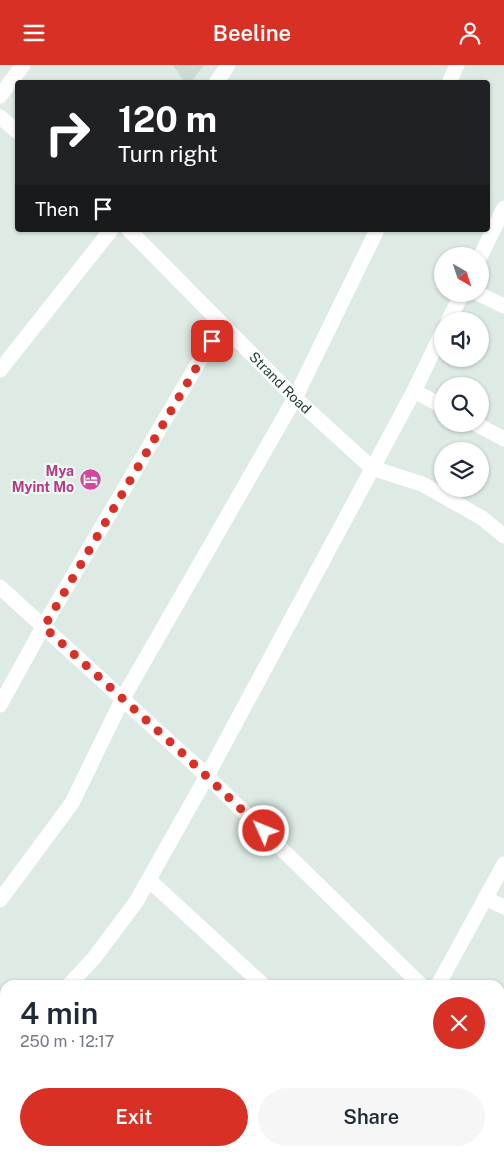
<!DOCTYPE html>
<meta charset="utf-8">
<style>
:root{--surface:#fff;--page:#f6f6f7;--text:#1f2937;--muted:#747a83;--accent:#d93025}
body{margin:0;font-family:"Public Sans",sans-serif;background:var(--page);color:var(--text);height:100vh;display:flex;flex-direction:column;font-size:19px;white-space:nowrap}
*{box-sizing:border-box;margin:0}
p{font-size:16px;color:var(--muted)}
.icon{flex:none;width:28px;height:28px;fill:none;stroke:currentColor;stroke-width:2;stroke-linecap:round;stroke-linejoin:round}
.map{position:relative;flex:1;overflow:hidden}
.panel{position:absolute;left:0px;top:915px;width:505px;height:176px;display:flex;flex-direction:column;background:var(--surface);border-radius:15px 15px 0 0;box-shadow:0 1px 4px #0004}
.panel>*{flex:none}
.top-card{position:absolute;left:15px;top:15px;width:475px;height:152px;border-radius:5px;box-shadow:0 1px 4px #0004;background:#202124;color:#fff;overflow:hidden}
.needle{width:32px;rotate:141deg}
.buttons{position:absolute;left:434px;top:182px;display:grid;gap:10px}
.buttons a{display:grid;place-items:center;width:55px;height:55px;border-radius:50%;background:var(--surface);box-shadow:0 1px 4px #0004;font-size:25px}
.pin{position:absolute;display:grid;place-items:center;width:42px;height:42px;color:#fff;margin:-21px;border-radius:10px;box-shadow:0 2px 8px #0006}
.me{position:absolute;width:55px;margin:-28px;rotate:314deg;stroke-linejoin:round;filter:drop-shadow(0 0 4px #0008)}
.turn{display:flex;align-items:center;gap:18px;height:105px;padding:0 20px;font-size:22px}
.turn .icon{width:65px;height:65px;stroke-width:2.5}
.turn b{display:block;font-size:35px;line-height:42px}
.then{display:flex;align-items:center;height:48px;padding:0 20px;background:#0003;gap:10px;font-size:19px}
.round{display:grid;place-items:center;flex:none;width:52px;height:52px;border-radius:26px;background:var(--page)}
.head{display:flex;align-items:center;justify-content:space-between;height:85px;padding:0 20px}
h1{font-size:30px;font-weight:600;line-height:38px}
.action{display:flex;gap:10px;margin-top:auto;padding:10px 20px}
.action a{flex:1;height:58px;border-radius:30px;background:var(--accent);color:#fff;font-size:20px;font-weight:600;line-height:58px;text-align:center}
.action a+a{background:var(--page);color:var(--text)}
header{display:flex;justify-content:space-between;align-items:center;height:65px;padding:0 20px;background:var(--accent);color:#fff;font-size:22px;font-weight:600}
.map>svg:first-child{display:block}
</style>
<header><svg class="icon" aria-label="menu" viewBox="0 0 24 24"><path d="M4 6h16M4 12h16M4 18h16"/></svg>Beeline<svg class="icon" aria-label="person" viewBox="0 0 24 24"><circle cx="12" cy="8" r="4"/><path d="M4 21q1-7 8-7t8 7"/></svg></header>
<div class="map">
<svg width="504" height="1091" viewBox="0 0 504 1091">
<rect width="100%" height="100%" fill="#ddebe4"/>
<!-- built -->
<path fill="#cbdbd3" d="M173,0H204L191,17L185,18Z"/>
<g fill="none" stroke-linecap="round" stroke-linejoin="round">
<!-- minor -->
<g stroke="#fff" stroke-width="15">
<path d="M216,18L228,0"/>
<path d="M449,18L457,0"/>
<path d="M0,31L23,0"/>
<path d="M0,52L18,67"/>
<path id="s1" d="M129,165L295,333L372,403L422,419L482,453L504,471"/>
<path d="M480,192L504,143"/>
<path d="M479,229L504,241"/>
<path d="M448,256L462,229"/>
<path d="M0,305L111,165"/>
<path d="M414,326L442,341"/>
<path d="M476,359L504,374"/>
<path d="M0,522L207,711L136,837L94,893L69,920"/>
<path d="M0,640L43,562L221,259"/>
<path d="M149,815L263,920"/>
<path d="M485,833L504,842"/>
<path d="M0,835L72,738L123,633L295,333L377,165"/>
<path d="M421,920L207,711L414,326L442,268"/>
<path d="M438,920L504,799"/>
<path d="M500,992L504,995"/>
<path d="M0,995L5,990"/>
<path d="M81,1086L86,1091"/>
<path d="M258,1086L263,1091"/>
<path d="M109,1091L113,1086"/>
<path d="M394,1091L395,1086"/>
<path d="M501,1091L504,1076"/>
</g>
</g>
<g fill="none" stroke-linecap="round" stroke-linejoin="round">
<!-- route -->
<path stroke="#d93025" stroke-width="9" stroke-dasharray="0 16.2" d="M212,276L44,562L179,685L264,766"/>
</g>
<!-- icons -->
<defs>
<symbol id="hotel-disc" viewBox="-11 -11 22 22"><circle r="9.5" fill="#d1479c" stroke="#eef7f2"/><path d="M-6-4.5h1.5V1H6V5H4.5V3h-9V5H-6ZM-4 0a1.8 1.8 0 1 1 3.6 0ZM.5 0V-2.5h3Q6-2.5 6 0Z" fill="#fff"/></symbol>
</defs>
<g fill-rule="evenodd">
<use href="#hotel-disc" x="78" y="402" width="25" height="25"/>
</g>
<g text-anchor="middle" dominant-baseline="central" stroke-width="4.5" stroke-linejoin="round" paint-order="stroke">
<!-- street labels -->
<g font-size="14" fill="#1d3b32" stroke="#eef7f2">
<text stroke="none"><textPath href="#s1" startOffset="215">Strand Road</textPath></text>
</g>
<!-- hotel labels -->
<g font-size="14" font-weight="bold" fill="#b23c85" stroke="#eef7f2" text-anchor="end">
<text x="74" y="406">Mya<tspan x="74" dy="16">Myint Mo</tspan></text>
</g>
</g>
</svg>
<div class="buttons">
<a><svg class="needle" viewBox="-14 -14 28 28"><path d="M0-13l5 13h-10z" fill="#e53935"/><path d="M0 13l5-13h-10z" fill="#747a83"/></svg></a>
<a><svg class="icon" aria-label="sound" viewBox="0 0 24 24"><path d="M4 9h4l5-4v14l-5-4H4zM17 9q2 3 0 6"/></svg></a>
<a><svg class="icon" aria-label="search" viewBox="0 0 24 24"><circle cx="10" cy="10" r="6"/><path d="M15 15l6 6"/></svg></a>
<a><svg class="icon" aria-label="layers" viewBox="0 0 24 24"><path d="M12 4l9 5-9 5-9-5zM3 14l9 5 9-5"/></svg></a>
</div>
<div class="pin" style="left:212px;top:276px;background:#d93025"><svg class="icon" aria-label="arrive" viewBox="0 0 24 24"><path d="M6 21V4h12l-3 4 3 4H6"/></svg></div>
<svg class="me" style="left:264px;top:766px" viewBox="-20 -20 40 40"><circle r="17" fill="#d93025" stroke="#fff" stroke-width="3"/><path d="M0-11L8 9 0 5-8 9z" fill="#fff"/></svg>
<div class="top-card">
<div class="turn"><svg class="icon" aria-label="right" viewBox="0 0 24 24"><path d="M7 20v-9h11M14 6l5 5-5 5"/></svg><div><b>120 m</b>Turn right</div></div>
<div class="then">Then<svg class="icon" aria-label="arrive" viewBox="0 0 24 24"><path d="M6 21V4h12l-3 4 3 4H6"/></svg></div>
</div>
<section class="panel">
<div class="head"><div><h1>4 min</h1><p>250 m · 12:17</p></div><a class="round" style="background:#d93025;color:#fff"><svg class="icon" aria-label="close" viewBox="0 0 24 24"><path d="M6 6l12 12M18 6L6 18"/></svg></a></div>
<div class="action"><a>Exit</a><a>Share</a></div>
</section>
</div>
